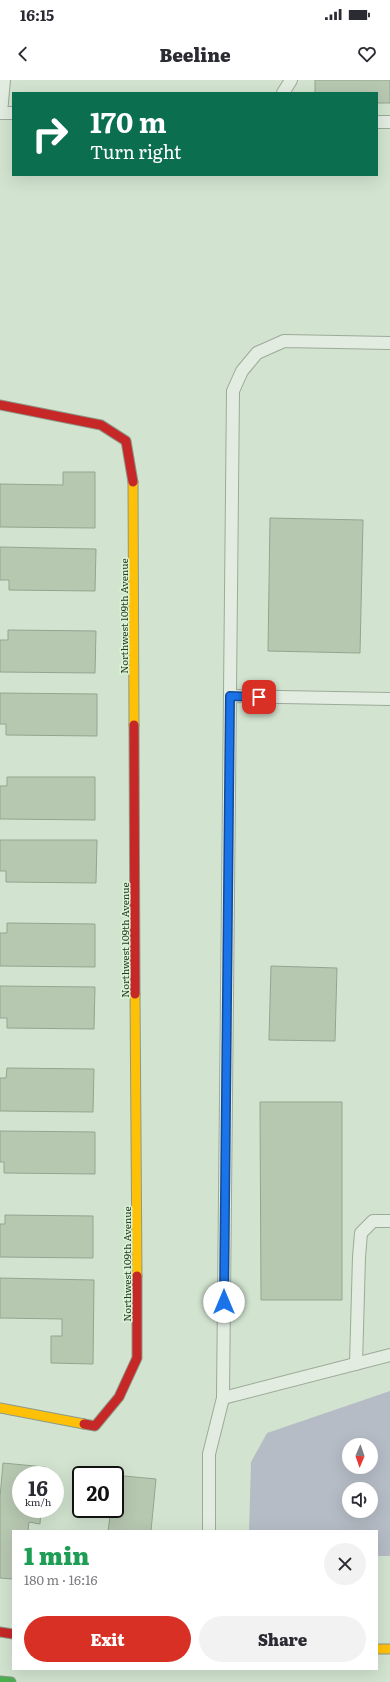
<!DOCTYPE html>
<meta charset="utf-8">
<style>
:root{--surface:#fff;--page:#f2f2f3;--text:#2b2b33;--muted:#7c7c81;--accent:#d93025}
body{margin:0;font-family:Literata,serif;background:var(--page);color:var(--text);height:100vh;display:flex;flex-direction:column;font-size:15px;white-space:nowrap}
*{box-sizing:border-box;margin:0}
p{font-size:13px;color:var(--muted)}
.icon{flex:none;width:22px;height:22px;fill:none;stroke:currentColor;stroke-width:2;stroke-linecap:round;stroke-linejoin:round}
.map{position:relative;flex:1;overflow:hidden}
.side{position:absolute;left:12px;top:1450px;width:366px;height:140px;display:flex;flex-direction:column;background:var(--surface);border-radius:0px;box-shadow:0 4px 16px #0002}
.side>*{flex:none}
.banner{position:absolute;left:12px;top:12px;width:366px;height:84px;border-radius:0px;box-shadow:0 4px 16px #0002;background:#0b6e4f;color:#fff;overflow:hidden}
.needle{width:26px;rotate:182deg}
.tools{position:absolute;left:342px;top:1358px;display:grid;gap:8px}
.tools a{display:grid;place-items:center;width:36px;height:36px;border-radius:50%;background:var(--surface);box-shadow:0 4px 16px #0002;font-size:20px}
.speed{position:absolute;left:12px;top:1386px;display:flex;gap:8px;font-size:20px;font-weight:700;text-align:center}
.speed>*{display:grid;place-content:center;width:52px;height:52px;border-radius:50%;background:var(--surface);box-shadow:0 4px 16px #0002;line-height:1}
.speed small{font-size:10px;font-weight:400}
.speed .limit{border:2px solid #111;border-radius:6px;background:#fff;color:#111}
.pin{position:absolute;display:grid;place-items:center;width:34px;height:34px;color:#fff;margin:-17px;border-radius:8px;box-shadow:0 2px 6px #0006}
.me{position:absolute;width:44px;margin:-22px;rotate:0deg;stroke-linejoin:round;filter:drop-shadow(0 0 3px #0008)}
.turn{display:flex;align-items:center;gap:14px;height:84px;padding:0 12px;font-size:18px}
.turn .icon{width:52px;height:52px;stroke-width:2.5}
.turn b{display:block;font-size:28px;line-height:34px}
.round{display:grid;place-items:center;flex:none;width:42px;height:42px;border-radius:21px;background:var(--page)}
.overview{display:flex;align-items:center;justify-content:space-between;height:68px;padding:0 12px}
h1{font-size:24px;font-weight:800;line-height:30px;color:#1e9e55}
.action{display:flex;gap:8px;margin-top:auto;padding:8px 12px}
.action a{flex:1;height:46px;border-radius:24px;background:var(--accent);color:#fff;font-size:16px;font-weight:800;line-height:46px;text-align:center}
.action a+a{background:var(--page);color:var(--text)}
.status{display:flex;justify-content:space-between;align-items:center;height:28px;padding:0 20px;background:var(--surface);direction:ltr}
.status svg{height:11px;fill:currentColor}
header{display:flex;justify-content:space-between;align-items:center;height:52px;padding:0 12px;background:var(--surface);font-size:18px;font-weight:800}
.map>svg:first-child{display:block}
</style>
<div class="status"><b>16:15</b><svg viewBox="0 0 49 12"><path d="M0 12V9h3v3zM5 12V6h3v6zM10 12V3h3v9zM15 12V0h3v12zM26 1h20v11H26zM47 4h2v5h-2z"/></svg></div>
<header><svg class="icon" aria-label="back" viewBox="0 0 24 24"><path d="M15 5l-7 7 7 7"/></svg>Beeline<svg class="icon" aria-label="heart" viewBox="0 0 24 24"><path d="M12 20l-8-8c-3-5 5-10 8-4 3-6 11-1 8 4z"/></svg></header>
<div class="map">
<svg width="390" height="1602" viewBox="0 0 390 1602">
<rect width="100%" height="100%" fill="#d2e4d0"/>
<!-- water -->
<path fill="#b5bcc5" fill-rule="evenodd" d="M390,1311V1476H377V1451H249L251,1382L267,1353ZM349,1365H371V1387H349ZM349,1409H371V1431H349Z"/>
<!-- building -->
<g fill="#b7c8b1" stroke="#95a48f">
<path d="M315,0H390V23H377V13H315Z"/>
<path d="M63,392H95V448L0,447V404L63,405Z"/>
<path d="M270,438L363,440L360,573L268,571Z"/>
<path d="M0,467L96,469L95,511L9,510V500H0Z"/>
<path d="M8,550L96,551L95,593L0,592V560H8Z"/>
<path d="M0,613L97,614V656L6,655V644H0Z"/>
<path d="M7,697H95V740L0,739V706H7Z"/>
<path d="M0,760H97L96,803L6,802V791H0Z"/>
<path d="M7,843L95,844V887L0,886V853H7Z"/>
<path d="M271,886L337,888L335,961L269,960Z"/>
<path d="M0,906L95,907L94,949L7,948V938H0Z"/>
<path d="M7,988L94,989L93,1032L0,1031V998H6Z"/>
<path d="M260,1022H342V1220H261Z"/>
<path d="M0,1051L95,1052V1094L4,1093V1082H0Z"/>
<path d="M5,1135L93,1136V1178L0,1177V1144H5Z"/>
<path d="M0,1198L94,1200L93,1284L51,1283V1256H62V1239L0,1238Z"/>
<path d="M3,1383L45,1387L44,1395H21V1429H41L40,1444L29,1442L28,1451H13V1499L0,1498V1417Z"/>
<path d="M114,1395L156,1399L151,1451H108L111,1429H115Z"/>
</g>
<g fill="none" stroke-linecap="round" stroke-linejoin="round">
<defs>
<g id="lane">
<path d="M4,0L1,33H13"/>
<path d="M283,13L291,0"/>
<path d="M377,42H390"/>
<path d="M230,616L390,619"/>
<path d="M356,1284L359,1177L361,1153L373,1141H390"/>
<path d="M223,1318L390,1275"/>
<path d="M209,1451V1374L223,1318L233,311L242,291L257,273L284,261L390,263"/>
</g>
<path id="fast" d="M0,1601L11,1602"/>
<g id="slow">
<path d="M133,402L134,645"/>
<path d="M135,914L137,1196"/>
<path d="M0,1328L84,1344"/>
<path d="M377,1569H390"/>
</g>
<g id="jam">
<path d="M0,325L101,345L126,361L133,402"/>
<path d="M134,645L135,914"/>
<path d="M84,1344L95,1346L119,1317L137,1278V1196"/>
<path d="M0,1552L13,1554"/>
</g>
</defs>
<!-- lane casing -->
<use href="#lane" stroke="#9caa98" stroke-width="14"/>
<!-- fast casing -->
<use href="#fast" stroke="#8c9988" stroke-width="11"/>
<!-- slow casing -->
<use href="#slow" stroke="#8c9988" stroke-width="11"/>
<!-- jam casing -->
<use href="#jam" stroke="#8c9988" stroke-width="11"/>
<!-- lane -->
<use href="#lane" stroke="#e2ece1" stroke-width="12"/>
<!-- fast -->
<use href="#fast" stroke="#4caf50" stroke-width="9"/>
<!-- slow -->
<use href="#slow" stroke="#ffc107" stroke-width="9"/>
<!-- jam -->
<use href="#jam" stroke="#c62828" stroke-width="9"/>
</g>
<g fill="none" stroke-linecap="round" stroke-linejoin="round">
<defs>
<path id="route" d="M224,1222L230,616L259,617"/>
</defs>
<!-- route casing -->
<use href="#route" stroke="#114b97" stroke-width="10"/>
<!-- route -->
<use href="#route" stroke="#1a73e8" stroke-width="7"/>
</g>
<g text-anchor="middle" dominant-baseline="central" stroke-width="3" stroke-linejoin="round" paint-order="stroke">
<!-- street labels -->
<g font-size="10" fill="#283820" stroke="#daf4d7">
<text transform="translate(123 536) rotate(-90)">Northwest 109th Avenue</text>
<text transform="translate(124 860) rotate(-90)">Northwest 109th Avenue</text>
<text transform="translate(126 1184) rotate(-90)">Northwest 109th Avenue</text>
</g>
</g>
</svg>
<div class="tools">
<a><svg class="needle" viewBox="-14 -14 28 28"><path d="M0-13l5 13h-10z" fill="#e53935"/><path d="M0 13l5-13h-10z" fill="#7c7c81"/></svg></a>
<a><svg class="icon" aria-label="sound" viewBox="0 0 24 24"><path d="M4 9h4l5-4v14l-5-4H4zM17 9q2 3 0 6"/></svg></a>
</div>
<div class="speed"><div>16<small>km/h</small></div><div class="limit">20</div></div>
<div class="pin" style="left:259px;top:617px;background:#d93025"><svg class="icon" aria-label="arrive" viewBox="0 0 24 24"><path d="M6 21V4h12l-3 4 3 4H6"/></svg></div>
<svg class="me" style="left:224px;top:1222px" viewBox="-20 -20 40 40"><circle r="19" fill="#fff"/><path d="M0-13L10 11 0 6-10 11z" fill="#1a73e8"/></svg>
<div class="banner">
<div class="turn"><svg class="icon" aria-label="right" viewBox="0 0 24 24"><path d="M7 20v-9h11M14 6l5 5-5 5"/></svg><div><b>170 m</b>Turn right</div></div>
</div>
<section class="side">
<div class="overview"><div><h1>1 min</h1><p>180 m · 16:16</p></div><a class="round"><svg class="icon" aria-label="close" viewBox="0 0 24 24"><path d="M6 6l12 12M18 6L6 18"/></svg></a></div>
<div class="action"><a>Exit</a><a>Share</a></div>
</section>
</div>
